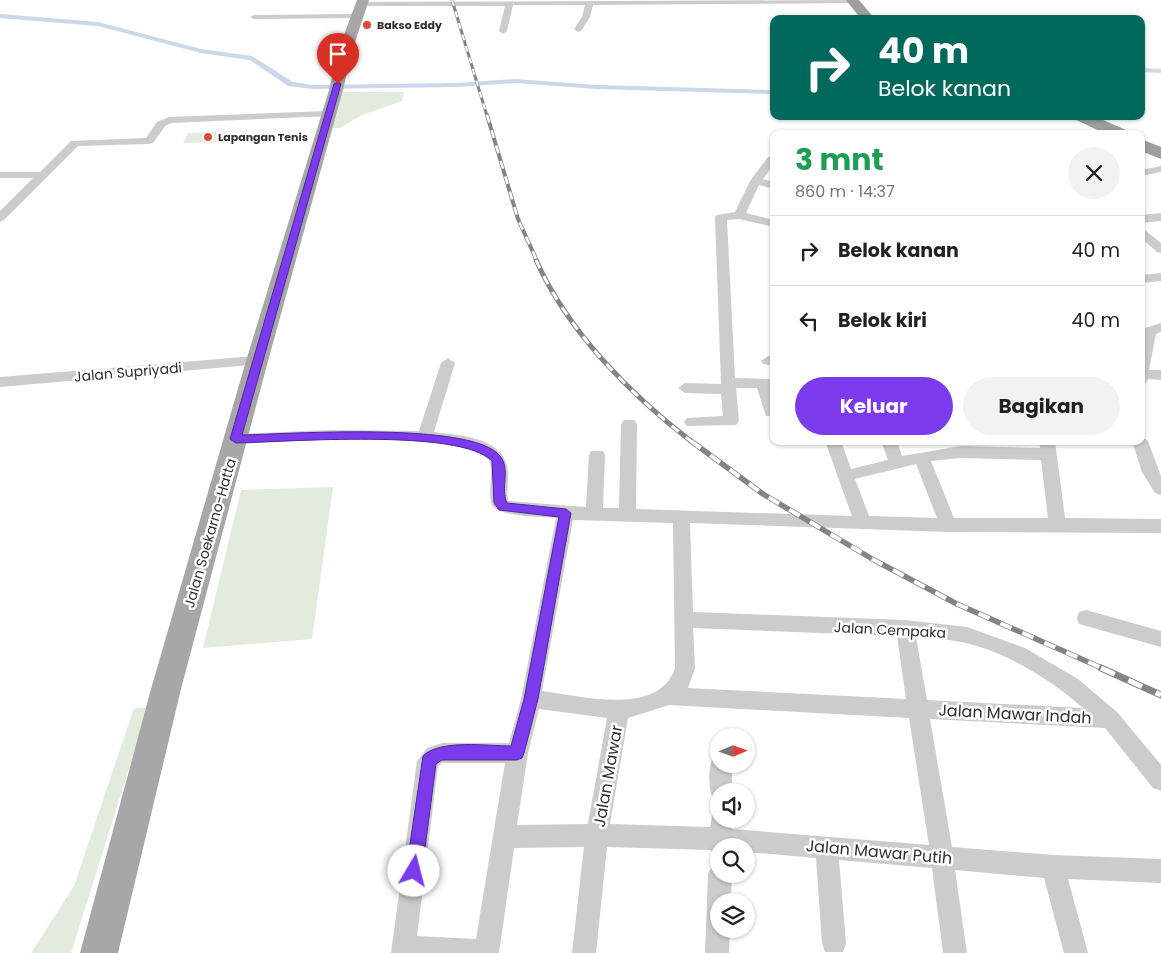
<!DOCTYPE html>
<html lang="id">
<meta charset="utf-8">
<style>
:root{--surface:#fff;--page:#f2f2f2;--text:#202124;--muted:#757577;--line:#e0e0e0;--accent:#7c3aed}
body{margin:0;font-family:Poppins,sans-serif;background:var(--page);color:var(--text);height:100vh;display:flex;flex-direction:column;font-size:19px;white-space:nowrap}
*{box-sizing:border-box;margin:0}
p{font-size:16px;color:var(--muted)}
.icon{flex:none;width:28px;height:28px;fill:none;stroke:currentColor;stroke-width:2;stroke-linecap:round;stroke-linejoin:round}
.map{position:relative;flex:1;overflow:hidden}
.panel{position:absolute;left:770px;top:130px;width:375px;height:315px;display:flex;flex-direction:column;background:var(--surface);border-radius:10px;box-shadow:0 1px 4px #0004}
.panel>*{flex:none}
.hud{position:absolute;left:770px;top:15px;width:375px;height:105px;border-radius:10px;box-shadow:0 1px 4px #0004;background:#00695c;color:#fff;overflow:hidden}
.needle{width:32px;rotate:88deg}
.fabs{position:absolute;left:710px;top:728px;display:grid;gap:10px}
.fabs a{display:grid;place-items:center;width:45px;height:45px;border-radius:50%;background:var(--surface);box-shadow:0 1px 4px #0004;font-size:25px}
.pin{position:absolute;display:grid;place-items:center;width:42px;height:42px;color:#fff;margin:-51px -21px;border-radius:50% 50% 50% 0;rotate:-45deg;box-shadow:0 0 5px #0007}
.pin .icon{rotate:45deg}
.me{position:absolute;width:55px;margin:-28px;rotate:8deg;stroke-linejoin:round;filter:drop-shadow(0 0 4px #0008)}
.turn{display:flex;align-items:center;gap:18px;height:105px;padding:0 25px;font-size:22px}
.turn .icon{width:65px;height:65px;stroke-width:2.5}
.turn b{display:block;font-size:35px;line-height:42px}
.round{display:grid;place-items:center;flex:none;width:52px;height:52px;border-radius:26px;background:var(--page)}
.summary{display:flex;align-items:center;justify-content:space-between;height:85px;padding:0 25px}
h1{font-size:30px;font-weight:700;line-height:38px;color:#1e9e55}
.cta{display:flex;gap:10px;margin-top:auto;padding:10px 25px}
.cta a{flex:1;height:58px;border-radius:30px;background:var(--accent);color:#fff;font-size:20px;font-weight:700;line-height:58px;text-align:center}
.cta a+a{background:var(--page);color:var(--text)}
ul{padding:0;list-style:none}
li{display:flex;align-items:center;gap:15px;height:70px;padding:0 25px;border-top:1px solid var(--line)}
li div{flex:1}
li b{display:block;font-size:19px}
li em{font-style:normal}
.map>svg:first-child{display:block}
</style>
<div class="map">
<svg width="1161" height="953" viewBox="0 0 1161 953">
<rect width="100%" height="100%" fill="#fff"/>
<!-- green -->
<g fill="#e2ebdd">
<path d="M335,92H404L402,101L362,115L340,128L324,129Z"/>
<path d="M233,131L227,142L183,143L188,133Z"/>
<path d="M333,487L312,639L203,648L241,490Z"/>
<path d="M134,708H148L71,953H31L74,886Z"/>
</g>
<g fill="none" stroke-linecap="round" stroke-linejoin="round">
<!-- canal -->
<g fill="#cad8ea" fill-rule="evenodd">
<path d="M0,14L98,22L201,49L252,56L293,82L313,85L457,83L515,79L597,85L774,90V94L597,89L515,83L457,87L313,89L288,86L250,60L201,53L98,26L0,18Z"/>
<path d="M1141,68L1161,69V73L1141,72Z"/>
</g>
<!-- minor -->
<g fill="#ccc" fill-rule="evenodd">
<path d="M856,0L853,3L593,5L590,17L581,31L578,32L574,29L582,17L585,5H513L507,31L503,34L499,31L505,6H362L358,4L362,2Z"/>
<path d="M356,14L360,16L359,18L254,19L250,17L254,15Z"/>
<path d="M327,111L331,112V116L171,123L165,126L153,143L149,144L78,146L4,220L0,222V211L33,178H0V172H40L71,141L146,138L157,122L169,117Z"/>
<path d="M774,156V164L763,179L774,182V189L759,185L746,213L774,220V227L739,219L727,220L735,378L774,379V389H772L774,416H766L757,388H736L739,421L736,425L687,426L684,422L687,418L723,416L721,394L685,393L678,388L685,383L721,384L715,217L717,215L735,212L750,181L768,157Z"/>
<path d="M1161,166V172L1141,176V170Z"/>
<path d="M1161,213V221L1141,223V215Z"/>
<path d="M1141,227L1161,243V253L1157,252L1141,238Z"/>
<path d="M1161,273V281L1141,283V275Z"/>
<path d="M1161,323V332L1156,334L1149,370H1161V380L1148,379L1146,383L1141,385V335L1145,328Z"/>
<path d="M257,356L264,361L262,364L0,387V377Z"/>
<path d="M768,356H774V366L763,364L761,361Z"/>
<path d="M448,358L455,363L434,432C458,435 501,437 507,466C510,478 506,490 508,501L586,507L589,455L591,451H603L605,455L603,508H619L621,424L624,420H634L637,424L636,509L852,516L825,441H841L851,469L888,460L881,441H897L902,456L961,446L1040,448L1039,441H1055L1065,518L1161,519V533L949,532L690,523L693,612L905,620L967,627L1025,648L1078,679L1117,712L1161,765V791L1153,788L1105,728L930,719L952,847L1053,855L1161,859V883L1068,879L1088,953H1064L1044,878L955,870L967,953H943L932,868L839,860L846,943L843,952H825L822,943L816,858L746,852V846H719V856L713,854L711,850L607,847L596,953H572L584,847L514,848L499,953H391L417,761L427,748L442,743H509L521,699L556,518C543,517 494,517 491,503C488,488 494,474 489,460C456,429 285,442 236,444L230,443L228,439L230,435L236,434L330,430L419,431L441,363ZM961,458L1041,460L1048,518H954L931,461ZM916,464L937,518L869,516L855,479ZM573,520L673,523L675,668C659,717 581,696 542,691ZM693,628L897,636L906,699L688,688L695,668ZM916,637C932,639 950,639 966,643C1008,653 1051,680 1083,708L927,700ZM669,705L909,718L929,845L732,829V819H719V809L713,811L710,827L610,824L628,718ZM539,709L607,718L588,824L517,825L528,753ZM442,763H505L476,939L417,936L438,766Z"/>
<path d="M1141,436L1148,441L1161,476V495L1155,493L1142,472L1132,441H1141Z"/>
<path d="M1086,610L1161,631V647L1079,624L1077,618L1079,612Z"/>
<path d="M719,755V764H732V791H719V801L713,799C708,786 708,769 713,757Z"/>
<path d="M719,863V874H732L731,901H719V929H730L729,953H705L708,874L712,866Z"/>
</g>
<!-- primary -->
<path fill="#a7a7a7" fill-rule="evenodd" d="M357,0H369L352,51L343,90L268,361L181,689L118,953H80L151,689L246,361L329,90L338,51Z"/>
<!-- trunk -->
<g fill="#9e9e9e" fill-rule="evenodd">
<path d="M846,0H859L875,19H861Z"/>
<path d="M1072,116H1094L1126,130L1128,134H1106L1074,119Z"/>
<path d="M1141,139L1161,147V159L1141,151Z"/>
</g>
<defs>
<path id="rail-far4" d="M452,0L487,116"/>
<path id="rail-far3" d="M487,115L518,219L537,261"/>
<path id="rail-far2" d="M536,260C568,332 631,395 692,442"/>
<path id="rail-far1" d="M691,441L763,494L874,560L957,604L1104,669"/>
<path id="rail" d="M1101,668L1161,695"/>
</defs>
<!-- rail-far4 casing -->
<use href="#rail-far4" stroke="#848484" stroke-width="3"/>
<!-- rail-far3 casing -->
<use href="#rail-far3" stroke="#848484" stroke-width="4"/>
<!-- rail-far2 casing -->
<use href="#rail-far2" stroke="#848484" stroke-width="5"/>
<!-- rail-far1 casing -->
<use href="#rail-far1" stroke="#848484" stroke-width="5.5"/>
<!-- rail casing -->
<use href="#rail" stroke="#848484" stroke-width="7"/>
<!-- rail-far4 -->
<use href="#rail-far4" stroke="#fff" stroke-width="2" stroke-dasharray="6" stroke-linecap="butt"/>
<!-- rail-far3 -->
<use href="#rail-far3" stroke="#fff" stroke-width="2.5" stroke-dasharray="8" stroke-linecap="butt"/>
<!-- rail-far2 -->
<use href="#rail-far2" stroke="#fff" stroke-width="3" stroke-dasharray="9" stroke-linecap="butt"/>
<!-- rail-far1 -->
<use href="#rail-far1" stroke="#fff" stroke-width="4" stroke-dasharray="12" stroke-linecap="butt"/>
<!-- rail -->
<use href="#rail" stroke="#fff" stroke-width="5" stroke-dasharray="15" stroke-linecap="butt"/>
</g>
<!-- route -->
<path fill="#7c3aed" stroke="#51269a" d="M338,82L341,84L242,435C289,434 473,421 500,456C511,469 500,489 507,503L566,509L571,513L538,699L524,753L522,758L517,760H442L436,764L422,871L420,877L414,879L408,877L406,871L423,756C439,739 489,746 511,746L524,699L559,517L499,510L494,503L492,461C461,428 285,442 236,443L230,439L334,84Z"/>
<!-- markers -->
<g fill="#de4c38" stroke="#fff" stroke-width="2">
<circle cx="367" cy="25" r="5"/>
<circle cx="208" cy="137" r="5"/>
</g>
<g text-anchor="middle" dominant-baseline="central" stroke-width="5" stroke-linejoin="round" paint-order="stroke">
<!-- far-poi labels -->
<g font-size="11" font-weight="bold" fill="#2f2f2f" stroke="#fff" text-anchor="start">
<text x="377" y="25">Bakso Eddy</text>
<text x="218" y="137">Lapangan Tenis</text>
</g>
<!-- street labels -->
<g font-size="14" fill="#2f2f2f" stroke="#fff">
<text transform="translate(128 372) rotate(-5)">Jalan Supriyadi</text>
<text transform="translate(210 533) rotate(-74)">Jalan Soekarno-Hatta</text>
<text transform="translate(890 630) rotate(3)">Jalan Cempaka</text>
</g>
<!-- near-street labels -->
<g font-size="16" fill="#2f2f2f" stroke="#fff">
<text transform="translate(1015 714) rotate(3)">Jalan Mawar Indah</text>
<text transform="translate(608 776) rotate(-80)">Jalan Mawar</text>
<text transform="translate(879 852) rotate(5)">Jalan Mawar Putih</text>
</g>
</g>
</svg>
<div class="fabs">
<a><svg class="needle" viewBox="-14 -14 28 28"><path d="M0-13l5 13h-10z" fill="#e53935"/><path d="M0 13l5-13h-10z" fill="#757577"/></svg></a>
<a><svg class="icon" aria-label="sound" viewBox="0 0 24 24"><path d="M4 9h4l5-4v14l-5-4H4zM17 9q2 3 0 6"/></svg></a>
<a><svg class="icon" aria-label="search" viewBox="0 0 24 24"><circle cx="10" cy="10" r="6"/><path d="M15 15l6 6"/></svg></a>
<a><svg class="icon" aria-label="layers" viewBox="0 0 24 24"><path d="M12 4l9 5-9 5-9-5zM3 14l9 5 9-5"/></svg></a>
</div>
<div class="pin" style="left:338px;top:84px;background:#d93025"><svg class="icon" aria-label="arrive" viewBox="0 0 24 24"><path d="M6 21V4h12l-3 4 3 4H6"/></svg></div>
<svg class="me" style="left:414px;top:871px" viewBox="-20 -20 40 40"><circle r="19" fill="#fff"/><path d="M0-13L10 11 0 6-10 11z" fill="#7c3aed"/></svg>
<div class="hud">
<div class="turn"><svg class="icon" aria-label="right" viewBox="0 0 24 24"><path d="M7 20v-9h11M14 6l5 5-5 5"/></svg><div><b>40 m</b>Belok kanan</div></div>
</div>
<section class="panel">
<div class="summary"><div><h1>3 mnt</h1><p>860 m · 14:37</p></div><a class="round"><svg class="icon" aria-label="close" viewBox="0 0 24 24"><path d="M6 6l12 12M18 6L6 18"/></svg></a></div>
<ul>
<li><svg class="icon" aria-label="right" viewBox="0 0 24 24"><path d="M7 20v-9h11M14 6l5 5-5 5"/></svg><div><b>Belok kanan</b></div><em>40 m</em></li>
<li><svg class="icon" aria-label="left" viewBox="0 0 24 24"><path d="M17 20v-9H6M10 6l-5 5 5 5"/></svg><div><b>Belok kiri</b></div><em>40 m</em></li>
</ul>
<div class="cta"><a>Keluar</a><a>Bagikan</a></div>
</section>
</div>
